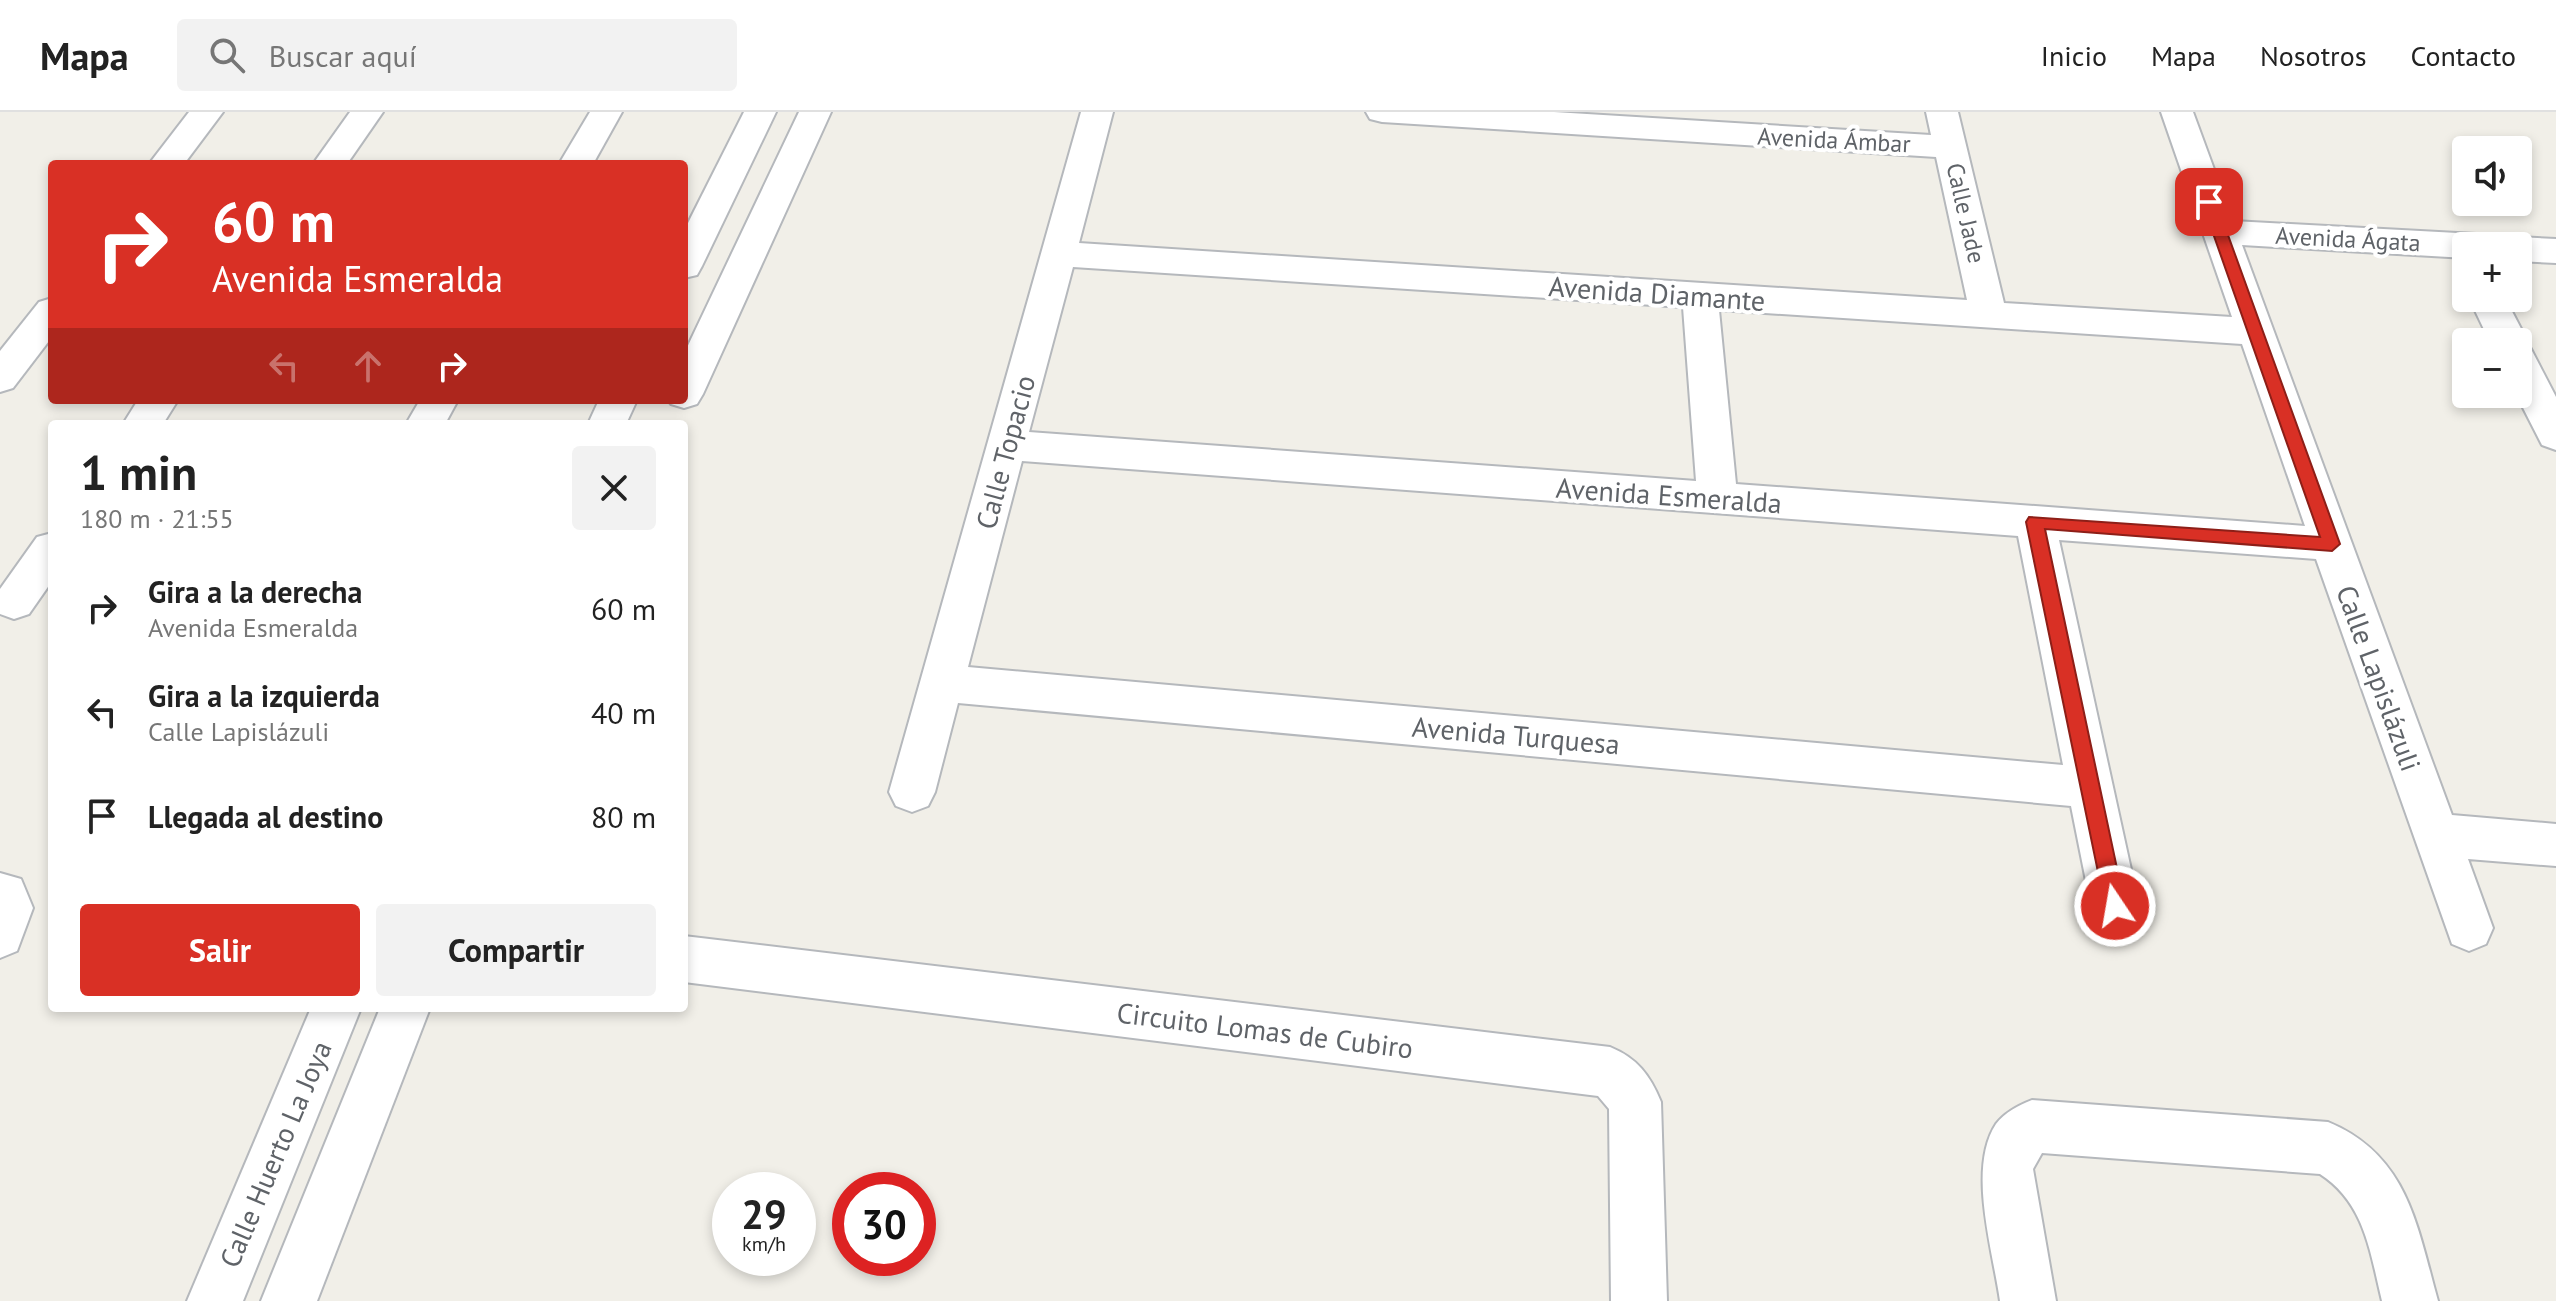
<!DOCTYPE html>
<html lang="es">
<meta charset="utf-8">
<style>
:root{--surface:#fff;--page:#f2f2f2;--text:#222;--muted:#767676;--line:#e0e0e0;--accent:#d93025}
body{margin:0;font-family:"PT Sans",sans-serif;background:var(--page);color:var(--text);height:100vh;display:flex;flex-direction:column;font-size:30px;white-space:nowrap}
*{box-sizing:border-box;margin:0}
p{font-size:26px;color:var(--muted)}
.icon{flex:none;width:44px;height:44px;fill:none;stroke:currentColor;stroke-width:2;stroke-linecap:round;stroke-linejoin:round}
.map{position:relative;flex:1;overflow:hidden}
.sheet{position:absolute;left:48px;top:308px;width:640px;height:592px;display:flex;flex-direction:column;background:var(--surface);border-radius:8px;box-shadow:0 4px 12px #0003}
.sheet>*{flex:none}
.top-card{position:absolute;left:48px;top:48px;width:640px;height:244px;border-radius:8px;box-shadow:0 4px 12px #0003;background:#d93025;color:#fff;overflow:hidden}
.tools{position:absolute;left:2452px;top:24px;display:grid;gap:16px}
.tools a{display:grid;place-items:center;width:80px;height:80px;border-radius:8px;background:var(--surface);box-shadow:0 4px 12px #0003;font-size:40px}
.speed{position:absolute;left:712px;top:1060px;display:flex;gap:16px;font-size:40px;font-weight:700;text-align:center}
.speed>*{display:grid;place-content:center;width:104px;height:104px;border-radius:50%;background:var(--surface);box-shadow:0 4px 12px #0003;line-height:1}
.speed small{font-size:20px;font-weight:400}
.speed .limit{border:12px solid #d22;background:#fff;color:#111}
.pin{position:absolute;display:grid;place-items:center;width:68px;height:68px;color:#fff;margin:-34px;border-radius:16px;box-shadow:0 4px 12px #0006}
.me{position:absolute;width:88px;margin:-44px;rotate:348deg;stroke-linejoin:round;filter:drop-shadow(0 0 6px #0008)}
.turn{display:flex;align-items:center;gap:28px;height:168px;padding:0 32px;font-size:36px}
.turn .icon{width:104px;height:104px;stroke-width:2.5}
.turn b{display:block;font-size:56px;line-height:68px}
.lanes{display:flex;align-items:center;height:76px;padding:0 32px;background:#0003;justify-content:center;gap:40px;direction:ltr}
.lanes .off{opacity:.35}
.round{display:grid;place-items:center;flex:none;width:84px;height:84px;border-radius:8px;background:var(--page)}
.head{display:flex;align-items:center;justify-content:space-between;height:136px;padding:0 32px}
h1{font-size:48px;font-weight:800;line-height:60px}
.cta{display:flex;gap:16px;margin-top:auto;padding:16px 32px}
.cta a{flex:1;height:92px;border-radius:8px;background:var(--accent);color:#fff;font-size:32px;font-weight:800;line-height:92px;text-align:center}
.cta a+a{background:var(--page);color:var(--text)}
ul{padding:0;list-style:none}
li{display:flex;align-items:center;gap:24px;height:104px;padding:0 32px}
li div{flex:1}
li b{display:block;font-size:30px}
li em{font-style:normal}
header{display:flex;align-items:center;gap:48px;box-sizing:border-box;height:112px;padding:0 40px;background:var(--surface);border-bottom:2px solid var(--line)}
header strong{font-size:38px}
nav{display:flex;gap:44px;margin-inline-start:auto;font-size:28px}
.search{width:560px;height:72px;background:var(--page);display:flex;align-items:center;gap:20px;box-sizing:border-box;padding:0 28px;border-radius:8px;color:var(--muted);font-size:30px}
.map>svg:first-child{display:block}
</style>
<header>
<strong>Mapa</strong>
<div class="search"><svg class="icon" aria-label="search" viewBox="0 0 24 24"><circle cx="10" cy="10" r="6"/><path d="M15 15l6 6"/></svg>Buscar aquí</div>
<nav><a>Inicio</a><a>Mapa</a><a>Nosotros</a><a>Contacto</a></nav>
</header>
<div class="map">
<svg width="2556" height="1189" viewBox="0 0 2556 1189">
<rect width="100%" height="100%" fill="#f1efe8"/>
<g fill="none" stroke-linecap="round" stroke-linejoin="round">
<defs>
<g id="minor">
<path d="M189,0H223L184,52H149Z"/>
<path d="M350,0H383L347,52H313Z"/>
<path d="M590,0H622L593,52H559Z"/>
<path d="M744,0H776L702,154L697,163L684,166V119Z"/>
<path d="M799,0H831L703,282L697,292L684,296L671,292L668,288H684V242Z"/>
<path d="M1081,0H1113L1079,131L1967,188L1936,45L1382,10L1370,7L1366,0H1554L1931,23L1926,0H1958L2004,191L2232,205L2161,0H2193L2233,109L2476,122L2488,125L2494,134H2466V146L2242,133L2452,703L2556,712V754L2468,747L2493,816L2486,832L2469,839L2452,832L2316,447L2059,428L2139,794L2132,810L2115,816L2098,810L2091,794L2071,694L958,591L935,680L928,694L912,700L896,694L889,680ZM1073,155L1683,195L1696,369L1029,320ZM1719,198L2242,232L2305,414L1736,372ZM1022,349L2018,424L2063,653L968,555Z"/>
<path d="M2518,125L2556,127V151L2518,149V134H2502L2506,128Z"/>
<path d="M52,186V225L13,276L0,280V239L39,190Z"/>
<path d="M2469,186H2505L2528,230L2525,235L2531,237L2556,285V338L2542,333L2516,282L2518,230H2490Z"/>
<path d="M138,288H178L163,312H123Z"/>
<path d="M420,288H458L445,312H406Z"/>
<path d="M599,288H637L626,312H588Z"/>
<path d="M52,421V469L29,502L14,507L0,502V477L37,425Z"/>
<path d="M0,761L21,767L33,796L17,839L0,846Z"/>
<path d="M684,824L1610,935C1637,946 1650,963 1661,990L1667,1189H1611L1609,997L1598,984L684,870Z"/>
<path d="M311,896H361L243,1189H187Z"/>
<path d="M380,896H430L317,1189H261Z"/>
<path d="M2032,988L2328,1010C2408,1043 2417,1114 2438,1189H2382C2370,1140 2365,1091 2320,1062L2042,1041L2033,1057L2056,1189H2000C1993,1139 1967,1056 1996,1012C2005,1000 2019,993 2032,988Z"/>
</g>
</defs>
<!-- minor casing -->
<use href="#minor" stroke="#b5b8bc" stroke-width="4"/>
<!-- minor -->
<use href="#minor" fill="#fff" fill-rule="evenodd"/>
</g>
<!-- route -->
<path fill="#d93025" stroke="#8d1f18" stroke-width="2" d="M2209,85L2216,90L2340,432L2332,439L2045,417L2125,794L2122,800L2115,803L2108,800L2105,794L2026,410L2029,405L2320,425L2202,90Z"/>
<g text-anchor="middle" dominant-baseline="central" stroke-width="8" stroke-linejoin="round" paint-order="stroke">
<!-- far-street labels -->
<g font-size="24" fill="#5f6368" stroke="#fff">
<text transform="translate(1834 28) rotate(3)">Avenida Ámbar</text>
<text transform="translate(1966 101) rotate(77)">Calle Jade</text>
<text transform="translate(2348 127) rotate(3)">Avenida Ágata</text>
</g>
<!-- street labels -->
<g font-size="28" fill="#5f6368" stroke="#fff">
<text transform="translate(1657 181) rotate(4)">Avenida Diamante</text>
<text transform="translate(1005 340) rotate(-75)">Calle Topacio</text>
<text transform="translate(1669 383) rotate(4)">Avenida Esmeralda</text>
<text transform="translate(2379 566) rotate(70)">Calle Lapislázuli</text>
<text transform="translate(1516 623) rotate(5)">Avenida Turquesa</text>
<text transform="translate(1265 918) rotate(7)">Circuito Lomas de Cubiro</text>
<text transform="translate(275 1042) rotate(-67)">Calle Huerto La Joya</text>
</g>
</g>
</svg>
<div class="tools">
<a><svg class="icon" aria-label="sound" viewBox="0 0 24 24"><path d="M4 9h4l5-4v14l-5-4H4zM17 9q2 3 0 6"/></svg></a>
<a>+</a>
<a>−</a>
</div>
<div class="speed"><div>29<small>km/h</small></div><div class="limit">30</div></div>
<div class="pin" style="left:2209px;top:90px;background:#d93025"><svg class="icon" aria-label="arrive" viewBox="0 0 24 24"><path d="M6 21V4h12l-3 4 3 4H6"/></svg></div>
<svg class="me" style="left:2115px;top:794px" viewBox="-20 -20 40 40"><circle r="17" fill="#d93025" stroke="#fff" stroke-width="3"/><path d="M0-11L8 9 0 5-8 9z" fill="#fff"/></svg>
<div class="top-card">
<div class="turn"><svg class="icon" aria-label="right" viewBox="0 0 24 24"><path d="M7 20v-9h11M14 6l5 5-5 5"/></svg><div><b>60 m</b>Avenida Esmeralda</div></div>
<div class="lanes"><svg class="icon off" aria-label="left" viewBox="0 0 24 24"><path d="M17 20v-9H6M10 6l-5 5 5 5"/></svg><svg class="icon off" aria-label="ahead" viewBox="0 0 24 24"><path d="M12 20V5M6 11l6-6 6 6"/></svg><svg class="icon" aria-label="right" viewBox="0 0 24 24"><path d="M7 20v-9h11M14 6l5 5-5 5"/></svg></div>
</div>
<section class="sheet">
<div class="head"><div><h1>1 min</h1><p>180 m · 21:55</p></div><a class="round"><svg class="icon" aria-label="close" viewBox="0 0 24 24"><path d="M6 6l12 12M18 6L6 18"/></svg></a></div>
<ul>
<li><svg class="icon" aria-label="right" viewBox="0 0 24 24"><path d="M7 20v-9h11M14 6l5 5-5 5"/></svg><div><b>Gira a la derecha</b><p>Avenida Esmeralda</p></div><em>60 m</em></li>
<li><svg class="icon" aria-label="left" viewBox="0 0 24 24"><path d="M17 20v-9H6M10 6l-5 5 5 5"/></svg><div><b>Gira a la izquierda</b><p>Calle Lapislázuli</p></div><em>40 m</em></li>
<li><svg class="icon" aria-label="arrive" viewBox="0 0 24 24"><path d="M6 21V4h12l-3 4 3 4H6"/></svg><div><b>Llegada al destino</b></div><em>80 m</em></li>
</ul>
<div class="cta"><a>Salir</a><a>Compartir</a></div>
</section>
</div>
